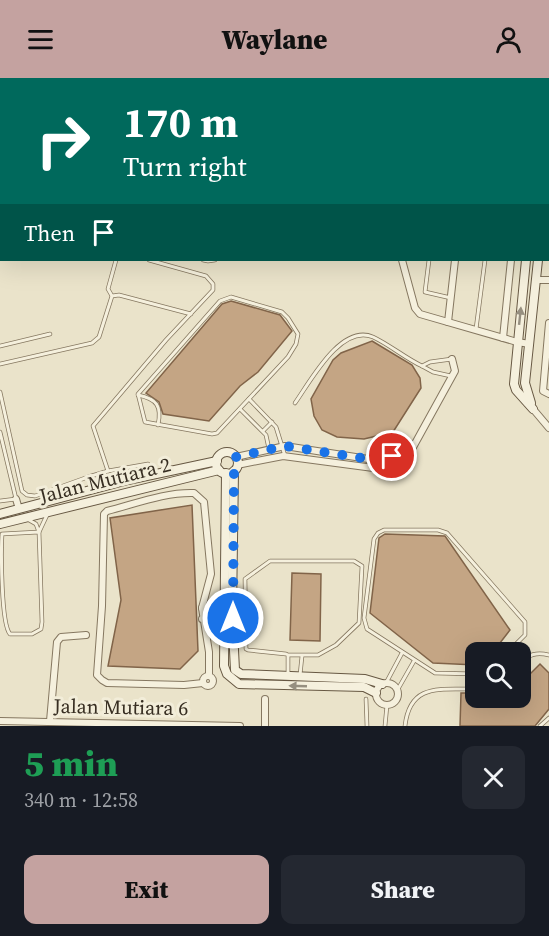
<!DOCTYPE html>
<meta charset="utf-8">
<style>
:root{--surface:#171b24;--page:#242831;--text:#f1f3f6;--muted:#9ea1a6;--accent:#c4a2a0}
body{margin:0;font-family:"Source Serif 4",serif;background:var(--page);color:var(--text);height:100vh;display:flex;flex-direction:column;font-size:22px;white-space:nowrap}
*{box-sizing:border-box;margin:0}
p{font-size:20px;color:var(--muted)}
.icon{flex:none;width:33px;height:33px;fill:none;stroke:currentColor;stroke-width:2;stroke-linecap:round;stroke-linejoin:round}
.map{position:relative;height:648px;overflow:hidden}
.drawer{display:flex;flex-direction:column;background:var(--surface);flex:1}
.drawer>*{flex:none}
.hud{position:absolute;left:0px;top:0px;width:549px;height:183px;box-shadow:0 6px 24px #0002;background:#00695c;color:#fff;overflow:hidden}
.fabs{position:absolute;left:465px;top:564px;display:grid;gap:12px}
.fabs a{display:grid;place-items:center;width:66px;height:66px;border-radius:12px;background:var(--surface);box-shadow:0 6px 24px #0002;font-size:30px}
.pin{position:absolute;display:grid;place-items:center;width:51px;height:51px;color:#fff;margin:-26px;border:3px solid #fff;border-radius:50%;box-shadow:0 2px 6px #0007}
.me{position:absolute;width:66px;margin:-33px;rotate:0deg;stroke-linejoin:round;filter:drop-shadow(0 0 4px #0008)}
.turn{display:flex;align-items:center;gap:21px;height:126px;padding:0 24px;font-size:27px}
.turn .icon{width:78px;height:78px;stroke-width:2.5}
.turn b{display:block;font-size:42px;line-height:51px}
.then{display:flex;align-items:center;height:57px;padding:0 24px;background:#0003;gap:12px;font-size:22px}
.round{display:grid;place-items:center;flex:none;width:63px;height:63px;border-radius:12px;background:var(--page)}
.overview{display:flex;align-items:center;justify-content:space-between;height:102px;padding:0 24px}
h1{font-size:36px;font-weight:800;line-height:45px;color:#1e9e55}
.primary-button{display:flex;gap:12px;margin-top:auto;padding:12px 24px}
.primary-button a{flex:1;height:69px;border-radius:12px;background:var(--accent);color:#111;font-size:24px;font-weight:800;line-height:69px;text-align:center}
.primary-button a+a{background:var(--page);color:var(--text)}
header{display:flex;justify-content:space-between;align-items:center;height:78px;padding:0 24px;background:var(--accent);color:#111;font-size:27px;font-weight:800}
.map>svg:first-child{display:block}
</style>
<header><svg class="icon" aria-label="menu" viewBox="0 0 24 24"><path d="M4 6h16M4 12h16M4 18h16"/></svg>Waylane<svg class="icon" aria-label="person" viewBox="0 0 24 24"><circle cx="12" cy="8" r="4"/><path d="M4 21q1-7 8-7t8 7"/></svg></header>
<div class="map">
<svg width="549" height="648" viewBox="0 0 549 648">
<rect width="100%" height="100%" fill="#eae3ca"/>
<!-- building -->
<g fill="#c4a584" stroke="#816449" stroke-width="1.5">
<path d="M231,223L280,237L292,253L258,294L240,308L209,343L163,336L159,324L146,315L222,226Z"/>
<path d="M372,263L412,287L420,300L421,310L393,354L364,361L337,359L322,352L314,338L311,321L333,282L341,275Z"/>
<path d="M192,427L198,573L180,591L108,588L121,522L110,440Z"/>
<path d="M385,456L445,458L510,552L493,574H476V587L433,585L370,535L379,460Z"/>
<path d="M292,495L321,496L320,563L290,562Z"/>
<path d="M540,586L549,595V631L535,648H460L461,615H476V620H520V606Z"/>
</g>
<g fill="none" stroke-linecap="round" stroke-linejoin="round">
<defs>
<g id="lane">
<path d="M0,100H2"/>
<path d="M0,131L2,130"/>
<path d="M0,150L2,155"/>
<path d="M203,182L208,183L215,182"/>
<path d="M429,182L425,214L451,220"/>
<path d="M112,218L119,217L191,236"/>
<path d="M231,219L282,234L288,240L298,256L296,266L288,279L217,355L212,356L145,344L138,316L220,223Z"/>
<path d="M476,251L485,182"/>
<path d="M0,268L50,256"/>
<path d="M0,286L92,265L99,259L112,218L108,211L116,182"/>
<path d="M451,298L433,294L422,288L430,284L452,281"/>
<path d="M0,314L22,413L27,417L35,418L88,399L93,410"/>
<path d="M138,317C157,321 162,328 158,347"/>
<path d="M249,321L276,349L285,378"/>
<path d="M295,325C310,304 341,245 373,259C390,267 405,280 422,288"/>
<path d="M240,331L266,357L269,371"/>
<path d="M263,353L272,344"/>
<path d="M0,354L16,421L0,423"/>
<path d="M108,393L148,386"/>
<path d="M88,399L108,393L93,348L166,262L213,212V206L206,198L149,182"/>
<path d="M29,442L36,446L39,454L47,437"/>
<path d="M39,454L42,544L41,551L32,556H10C1,546 1,473 2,456Z"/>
<path d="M520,585C529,576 537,574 549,577"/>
<path d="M476,596L435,595L367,551L364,540L374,461L378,455L384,452H438L447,455L525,544V557L508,574"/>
<path d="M288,597V577L286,576L248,572L246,571L245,501L270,483H354L362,488L359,545L336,567L318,577H288"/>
<path d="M300,597L302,578"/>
<path d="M386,605L402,575"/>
<path d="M398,611L414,583"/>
<path d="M366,621L367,648"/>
<path d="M385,648L387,627"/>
<path d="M405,648C410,604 441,612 476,611"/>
<path d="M540,648L549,640"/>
</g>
<g id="street">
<path d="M83,0V2"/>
<path d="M128,2L135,0"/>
<path d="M478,2V0"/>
<path d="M524,2V0"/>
<path d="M0,35H2"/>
<path d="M0,172H2"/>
<path d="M402,182L415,230L420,236L517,264L530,266"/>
<path d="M537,202H549"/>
<path d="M448,244L455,182"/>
<path d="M549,245L543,313L549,316"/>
<path d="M503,260L511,182"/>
<path d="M533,331L549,350"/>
<circle cx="400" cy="384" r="10"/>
<path d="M407,377L412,371L455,293L452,281"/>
<path d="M236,379L285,368L381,383L391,379"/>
<path d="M237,387L283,378L396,393"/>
<path d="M16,421L19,431"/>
<path d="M202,530L228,531"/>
<path d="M202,541L229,540"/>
<circle cx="208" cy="603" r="5"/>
<circle cx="387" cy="616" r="11"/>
<path d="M203,605L184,607L107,605L102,602L97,597L102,528L104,436L107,433C135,426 165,414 194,415L204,424L211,496L202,530L209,574V598"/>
<path d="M265,621V648"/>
<path d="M0,643L240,648"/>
<path d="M50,643L57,564L61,559L86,557"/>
</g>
<g id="secondary">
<path d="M545,2V0"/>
<path d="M548,79L549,73"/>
<path d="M548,86V89"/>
<path d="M548,105L549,102"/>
<path d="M526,182L514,306L516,312L533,331"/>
<path d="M531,325L525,305L538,182"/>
<circle cx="227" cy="385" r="11"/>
<path d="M234,393L232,532L235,592L241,596L365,601L382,606"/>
<path d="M226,395L224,588L227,596L239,606L364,609L376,615"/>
<path d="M0,436L128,402L217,383"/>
<path d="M0,446L219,392"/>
</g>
</defs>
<!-- lane casing -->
<use href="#lane" stroke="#857760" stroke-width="4.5"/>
<!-- street casing -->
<use href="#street" stroke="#857760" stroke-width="8"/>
<!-- secondary casing -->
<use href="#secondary" stroke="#675843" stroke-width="10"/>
<!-- lane -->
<use href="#lane" stroke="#f5f0dd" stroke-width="3"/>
<!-- street -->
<use href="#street" stroke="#f5f0dd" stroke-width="6"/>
<!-- secondary -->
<use href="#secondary" stroke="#f5f0dd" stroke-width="8"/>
</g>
<!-- one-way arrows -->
<defs><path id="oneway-solid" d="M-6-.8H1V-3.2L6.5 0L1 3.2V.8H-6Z" transform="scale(1.5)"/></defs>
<g fill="#968f80">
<use href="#oneway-solid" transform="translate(520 238) rotate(-84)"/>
<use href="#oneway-solid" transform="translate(298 608) rotate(-178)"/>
</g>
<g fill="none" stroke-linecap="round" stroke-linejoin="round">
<!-- route -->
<path stroke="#1a73e8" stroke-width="10" stroke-dasharray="0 18" d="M233,540L234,393L237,387L236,379L285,368L381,383L392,378"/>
</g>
<g text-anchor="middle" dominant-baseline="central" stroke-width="6" stroke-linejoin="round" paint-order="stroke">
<!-- street labels -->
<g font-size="20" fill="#372e22" stroke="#f2edd9">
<text transform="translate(105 402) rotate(-14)">Jalan Mutiara 2</text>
<text transform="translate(121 629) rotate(1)">Jalan Mutiara 6</text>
</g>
</g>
</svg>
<div class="fabs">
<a><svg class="icon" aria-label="search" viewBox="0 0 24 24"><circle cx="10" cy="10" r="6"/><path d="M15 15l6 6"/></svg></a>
</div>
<div class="pin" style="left:392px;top:378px;background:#d93025"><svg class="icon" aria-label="arrive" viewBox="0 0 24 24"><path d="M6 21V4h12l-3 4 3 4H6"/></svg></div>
<svg class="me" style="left:233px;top:540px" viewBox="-20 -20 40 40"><circle r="17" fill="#1a73e8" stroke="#fff" stroke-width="3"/><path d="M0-11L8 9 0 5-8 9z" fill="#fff"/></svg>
<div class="hud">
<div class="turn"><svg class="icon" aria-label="right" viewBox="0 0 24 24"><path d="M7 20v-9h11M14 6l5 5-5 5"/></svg><div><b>170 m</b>Turn right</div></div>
<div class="then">Then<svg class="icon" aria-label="arrive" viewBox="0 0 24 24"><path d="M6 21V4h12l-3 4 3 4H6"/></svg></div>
</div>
</div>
<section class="drawer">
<div class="overview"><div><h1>5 min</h1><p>340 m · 12:58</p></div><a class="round"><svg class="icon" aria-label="close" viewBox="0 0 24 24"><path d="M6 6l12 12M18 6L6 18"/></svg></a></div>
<div class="primary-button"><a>Exit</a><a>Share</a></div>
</section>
